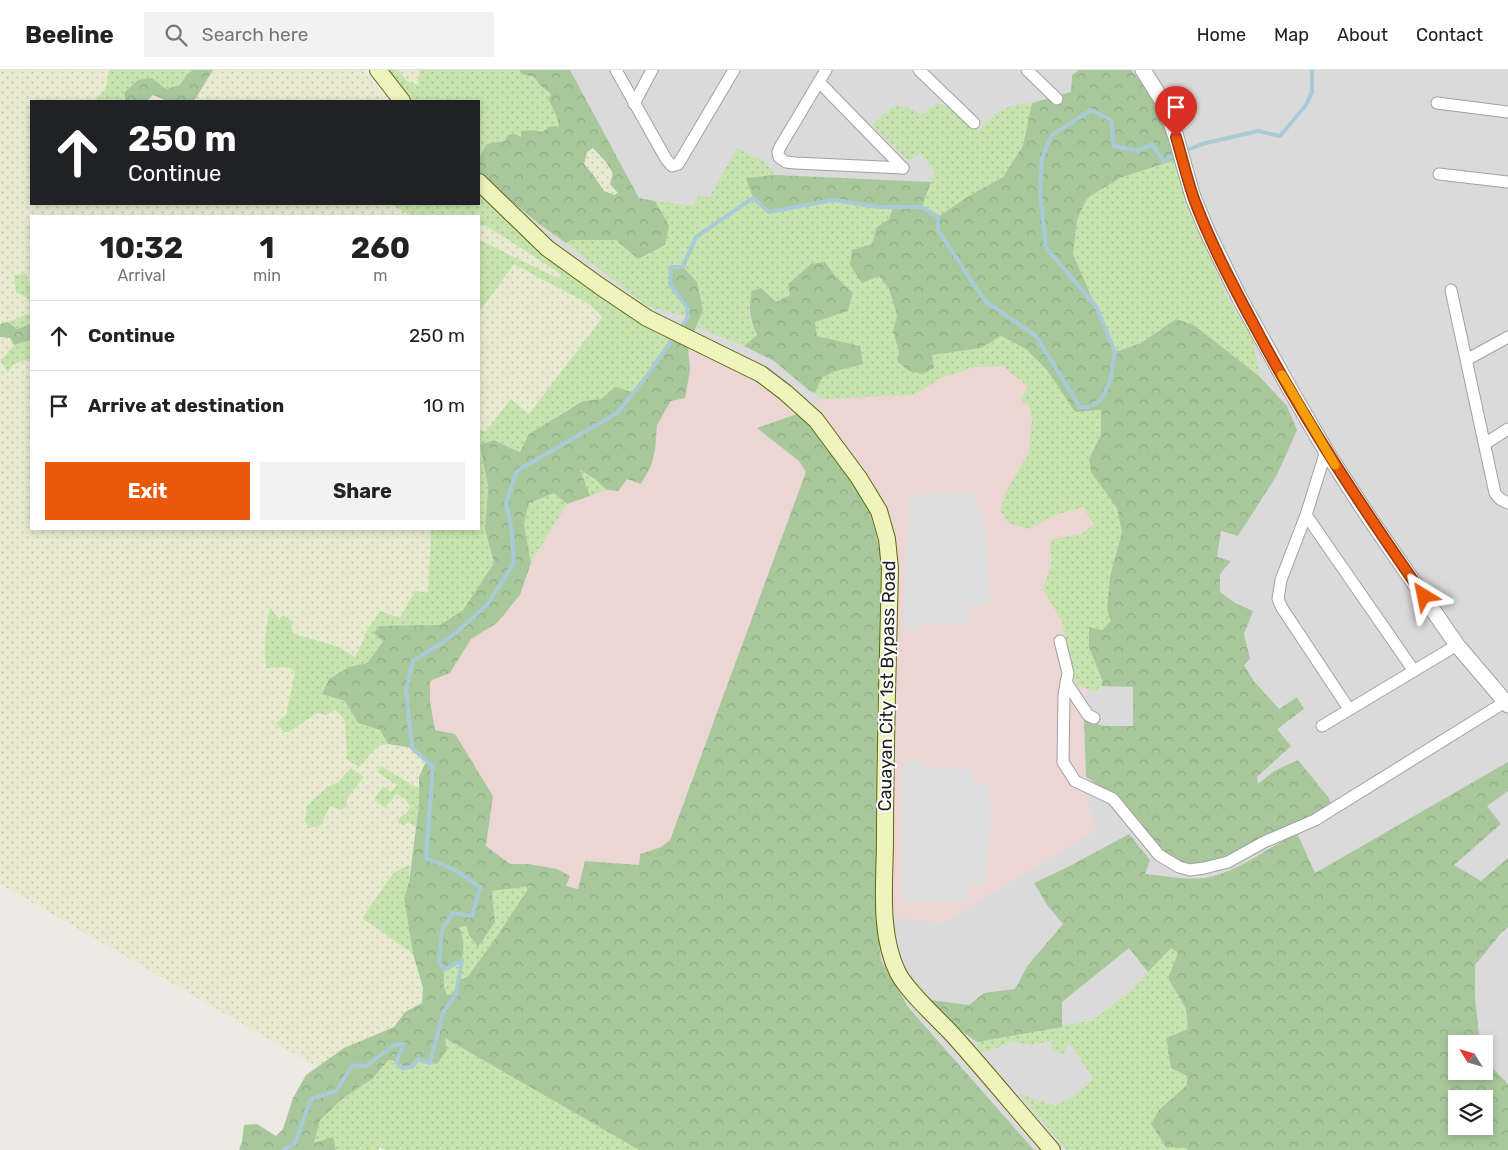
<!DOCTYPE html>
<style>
:root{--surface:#fff;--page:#f2f2f2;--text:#222;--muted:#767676;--line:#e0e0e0;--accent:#ea580c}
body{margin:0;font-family:Rubik,sans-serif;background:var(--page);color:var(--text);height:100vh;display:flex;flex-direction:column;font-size:19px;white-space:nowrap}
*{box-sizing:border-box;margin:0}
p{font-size:16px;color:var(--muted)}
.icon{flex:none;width:28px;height:28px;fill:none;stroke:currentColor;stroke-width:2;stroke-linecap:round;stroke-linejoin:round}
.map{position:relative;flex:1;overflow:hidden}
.side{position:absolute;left:30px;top:145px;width:450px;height:315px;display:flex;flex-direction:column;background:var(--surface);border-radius:0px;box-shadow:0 2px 8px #0003}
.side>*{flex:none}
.hud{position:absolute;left:30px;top:30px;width:450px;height:105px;border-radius:0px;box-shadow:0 2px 8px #0003;background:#202124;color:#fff;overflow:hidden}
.needle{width:32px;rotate:307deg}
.controls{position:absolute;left:1448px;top:965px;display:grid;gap:10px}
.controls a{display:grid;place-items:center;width:45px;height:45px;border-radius:0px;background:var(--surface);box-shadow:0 2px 8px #0003;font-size:25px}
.pin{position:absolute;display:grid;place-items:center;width:42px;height:42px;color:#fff;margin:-51px -21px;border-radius:50% 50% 50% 0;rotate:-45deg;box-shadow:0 0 5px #0007}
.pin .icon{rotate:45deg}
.me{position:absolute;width:55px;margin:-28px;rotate:325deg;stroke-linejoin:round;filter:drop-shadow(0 0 4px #0008)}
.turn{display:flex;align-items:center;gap:18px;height:105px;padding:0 15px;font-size:22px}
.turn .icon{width:65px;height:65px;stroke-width:2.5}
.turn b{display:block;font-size:35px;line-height:42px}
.eta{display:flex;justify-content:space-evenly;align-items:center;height:85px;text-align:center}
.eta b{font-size:30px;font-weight:700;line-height:35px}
.cta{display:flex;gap:10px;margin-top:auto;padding:10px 15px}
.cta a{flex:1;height:58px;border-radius:0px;background:var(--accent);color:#fff;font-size:20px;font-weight:700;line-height:58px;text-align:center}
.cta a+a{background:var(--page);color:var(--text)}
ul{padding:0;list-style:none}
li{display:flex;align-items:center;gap:15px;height:70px;padding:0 15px;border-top:1px solid var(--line)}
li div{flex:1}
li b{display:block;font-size:19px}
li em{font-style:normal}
header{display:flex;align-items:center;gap:30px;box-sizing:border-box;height:70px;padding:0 25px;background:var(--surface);border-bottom:1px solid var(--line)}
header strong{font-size:24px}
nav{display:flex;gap:28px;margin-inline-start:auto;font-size:18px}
.search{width:350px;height:45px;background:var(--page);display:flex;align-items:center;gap:12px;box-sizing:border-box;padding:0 18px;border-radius:0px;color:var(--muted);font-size:19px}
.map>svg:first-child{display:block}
</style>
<header>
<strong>Beeline</strong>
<div class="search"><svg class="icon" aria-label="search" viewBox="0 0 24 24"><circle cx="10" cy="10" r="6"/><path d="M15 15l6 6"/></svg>Search here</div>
<nav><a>Home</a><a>Map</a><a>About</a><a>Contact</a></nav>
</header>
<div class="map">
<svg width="1508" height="1080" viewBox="0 0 1508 1080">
<defs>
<pattern id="farmland-dots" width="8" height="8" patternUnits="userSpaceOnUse" patternTransform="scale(1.25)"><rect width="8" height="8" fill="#e8ead0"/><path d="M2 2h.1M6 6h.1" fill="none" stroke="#c7c8b2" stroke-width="1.8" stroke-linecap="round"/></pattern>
<pattern id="grass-dots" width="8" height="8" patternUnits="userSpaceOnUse" patternTransform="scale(1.25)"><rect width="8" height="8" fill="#c7e3ae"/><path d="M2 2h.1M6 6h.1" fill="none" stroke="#aac295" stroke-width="1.8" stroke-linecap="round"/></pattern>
<pattern id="forest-crowns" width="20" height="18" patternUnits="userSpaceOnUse" patternTransform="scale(1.25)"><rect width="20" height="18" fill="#a8c89c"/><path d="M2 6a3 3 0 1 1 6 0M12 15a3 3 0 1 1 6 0" fill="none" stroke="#90ab86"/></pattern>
</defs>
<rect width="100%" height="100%" fill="#edeae4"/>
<!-- residential -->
<path fill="#dbdada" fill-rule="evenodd" d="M391,0H1508V1080H927L479,211V31ZM1456,974H1484V1001H1456ZM1456,1029H1484V1056H1456Z"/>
<!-- commercial -->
<path fill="#ecd6d4" d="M688,277L756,306L800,343L822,329L914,325L944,302L998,286L1096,373L1101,608L1083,626L1086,707L1088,735L1096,760L943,853L876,845L877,648L882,499L876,464L868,437L757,359L799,391L806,402L670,770L661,777L640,784L639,795H628L579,819L566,816L528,794H510L486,776L493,726L435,661L430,631V611L450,603L471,569L497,553L520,525L531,493L567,434L607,420L618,421L627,409L641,414L651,396L655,380L657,355L690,300Z"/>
<!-- farmland -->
<g fill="url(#farmland-dots)" fill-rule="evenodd">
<path d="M0,0H109L106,18L95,31H31V134H391L411,146H31V221L26,204L28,228L31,243L0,254Z"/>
<path d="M213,0H363L387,31H194Z"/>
<path d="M398,0H420L418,15L407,11Z"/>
<path d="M593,78L606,92L613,103L610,113L618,123L614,125L604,121L594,106L584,94L587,82Z"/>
<path d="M479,155L487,156L562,204L559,209L479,170Z"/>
<path d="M514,194L589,234L603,247L529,344L511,329L485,363L479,359V242Z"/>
<path d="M2,266L10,268L14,275L0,291V267Z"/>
<path d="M25,290L31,292V459H431L428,522L415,521L400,548L364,569L356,587L339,577L292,563L279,551L270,537L265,556L287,597L295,601L286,645L304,651L318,643L335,640L342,646L347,654L346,669L348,681L359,697L377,677L388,674L412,678L426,691L419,707V719L381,696L377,701L397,715L391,722L374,730L396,724L405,729L410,737L406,744L408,752L416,758L410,794L392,803L362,848L413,884L423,918L422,933L405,942L394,957L344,978L317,997L0,814V293L8,302L14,294ZM351,698L364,707L347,728L341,740L330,736L327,717L337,713Z"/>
</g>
<!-- grass -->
<g fill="url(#grass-dots)">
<path d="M109,0H193L187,4L180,15L166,19L152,8L124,23V31H95L106,18Z"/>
<path d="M386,0H398L407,11L418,15L420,0H520L521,4L534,7L540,15L551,24L549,30L557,47L559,58L542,62L533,60L521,67L488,74L479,88V31H410Z"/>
<path d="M937,33L948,37L978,62C994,43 1006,34 1032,33L1023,76L1003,107L967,127L938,147L922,137L934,102L920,82L909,91L872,55C894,35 894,29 921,45Z"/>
<path d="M737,78L765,92L775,105L746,108L800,137L833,130L878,137H893L889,149L876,159L872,174L879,205L889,219L897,245L893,261L899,282L932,285L981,278L1001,266L1026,279L1047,300L1075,342L1101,340V365L1089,389L1091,402L1118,438L1122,462L1110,507L1107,539L1111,551L1102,560L1090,557L1089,577L1103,612L1097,622L1076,615L1062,552L1043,519L1051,495L1050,470L1081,464L1094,454L1082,437L1052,446L1030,459L1008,453L1000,440L1008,418L1028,385L1032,352L1030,337L1020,330L1028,317L1003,296L975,297L943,307L914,325L822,329L815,323L822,308L833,302L862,294L860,276L817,266L815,252L848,241L853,223L836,207L825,192L811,194L788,214L791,225L775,232L761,218L749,234L750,250L757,265L744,276L697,257L703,240L697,213L683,197L670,214L687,237L688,247L647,236L566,173L570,170H616L638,189L669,155L655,131L693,136L699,125L709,128Z"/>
<path d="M1175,90L1189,139L1228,229L1252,267L1260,307L1194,255L1176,249L1141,273L1115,282L1073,184L1077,150L1087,128L1120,108Z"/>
<path d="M479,120L675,266L633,323L615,317L601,329L583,331L558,345L520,382L494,370L480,375L488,416L485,460L494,493L463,540L440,555L414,556L383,570L367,593L349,597L329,609L322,623L345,631L358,653L380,660L388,674L377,677L359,697L346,689C348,680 346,677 346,669C345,653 348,651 335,640L326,645L317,643L289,662H284L276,653L286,645L295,601L287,597L266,598C264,576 265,558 270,537L279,550L283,545L292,551V563L339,577L355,587L364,569V565L380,541L400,548L415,521L428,522L431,459H479V359L485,362L511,329L529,344L603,247L589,234L514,194L479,242V170L559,209L561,204L487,156L479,155V146H438L433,144L432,146H411L391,134H411L415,136L419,134H479Z"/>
<path d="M26,204L31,221V239L28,228L16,222L14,205Z"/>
<path d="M31,243V254L17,259L7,252Z"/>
<path d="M31,270V292L25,290L14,294L8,302L0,291L14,275Z"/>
<path d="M579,400L595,409L607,420L590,426Z"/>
<path d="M554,423L567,434L531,493L524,454L529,432Z"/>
<path d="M381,696L419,719V734L416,758L408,752L404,756L397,752L402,745L406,744L410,737L405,729L396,724L385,738L374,730L383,716L391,722L397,715L377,702Z"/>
<path d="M351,698L364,707L347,728V736L341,740L330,736L320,756L308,758L305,751L307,736L327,717L337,713Z"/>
<path d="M410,794L409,812L404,828L413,884L362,848L393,803Z"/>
<path d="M531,815L495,869L468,906L463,907L453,924L447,926L444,916V900L462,890L458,857L495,852L492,821Z"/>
<path d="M1171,878L1178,883L1168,908L1186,939L1188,959L1166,969L1171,998L1187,1005V1015L1159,1040L1166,1076L1187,1078L1188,1080H1067L1019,1024L1056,1036L1076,1024L1094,1008C1083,998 1079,983 1068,972L1065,984L1050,980L1053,970C1038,974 1029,977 1013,971L992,980L979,982L977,972L1093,950L1127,924Z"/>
<path d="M445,967L639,1080H384L380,1077L378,1080H336L333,1068L313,1074L319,1050L342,1029L372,1009L389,990L403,998L418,989L430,993Z"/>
</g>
<!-- forest -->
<g fill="url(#forest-crowns)" fill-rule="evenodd">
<path d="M193,0H213L194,31H167L153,25L147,31H128L125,30L124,23L138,10L152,8L166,19L180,15L187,4Z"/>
<path d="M520,0H570L639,128L655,131L669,155L665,175L638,189L616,170H571L566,173L539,154L479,104V88L487,74L505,71L508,65L515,64L521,67L522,61L533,60L542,62L551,56L559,57L557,47L549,30L551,24L540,15L534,7L521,4ZM593,78L606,92L613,103L610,114L618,123L614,125L604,121L594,106L584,94L587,82Z"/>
<path d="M1079,0H1131C1155,26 1165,57 1175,90L1120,108L1087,128L1077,150L1073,184L1115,282L1141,273L1176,249L1194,255L1260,307L1287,336L1297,360L1277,405L1238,466L1221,461L1217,487L1231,491L1220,504V522L1235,533L1253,541L1244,564L1250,589L1244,595L1253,610L1279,639L1297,627L1304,639L1277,659L1291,676L1257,707L1258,714L1274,701L1298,690L1328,727L1331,733L1307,752L1216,790L1191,796L1174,789L1158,779L1109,722L1086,707L1084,649L1103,656H1133V617L1101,616L1103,612L1089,577V557L1102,560L1111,551L1107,539L1110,507L1122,462L1117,438L1091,402L1089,389L1101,365V340L1075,342L1047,300L1026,279L1001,266L981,278L932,285L934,298L923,304L909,301L897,291L899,282L893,261L897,245L889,219L879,206L862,213L850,195L852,180L872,174L876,158L889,149L893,137H878L833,130L769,142L753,128L746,108L775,105L931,112L922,137L938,147L967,127L1003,107L1023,76L1032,33L1071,22L1072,5Z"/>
<path d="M825,192L836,207L853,223L848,241L815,252L817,266L860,276L863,294L833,302L822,308L815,323L810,321L774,291L744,276L757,265C750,248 748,239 752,221L761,218L776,232L790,225L788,214L811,194Z"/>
<path d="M671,197H683L697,212L703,240L688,277L690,300L685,328L671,331L657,355L655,380L651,396L641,414L627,409L618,421L607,420L595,409L580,400L590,426L567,434L554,423L529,433L524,454L531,493L520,525L497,553L471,569L450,603L430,611V631L435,660L455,664L493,726L486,776L510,794H528L557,799L570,806L566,816L578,819L585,791L639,795L640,784L661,777L670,770L806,402L799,391L757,358L800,343L835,384L868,437L876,464L883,499L877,648L876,845L881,890L908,937L1034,1080H639L445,968L447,980L437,994L418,989L412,997L403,998L396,992L389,990L372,1009L342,1029L320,1050L314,1073L333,1067L336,1080H239L242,1072L244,1055L257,1054L276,1066L283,1059L293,1028L306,1005L344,978L394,957L405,942L422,933L423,918L413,884L404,828L409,812L419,734V707L426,691L412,678L388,674L380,660L358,653L345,631L322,624L329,609L349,597L367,593L383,571L374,563L380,556L440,555L463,540L494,493L485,460L488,416L480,375L494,370L520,382L529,364L583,331L601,329L615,317L633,322L688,247L686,237L670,214ZM530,816L495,869L468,906L457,911L453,924L447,925L444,916V900L462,890C464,878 464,868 459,857L467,856L469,865L478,877L495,852L492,821Z"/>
<path d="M7,252L17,259L31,254V270L14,275L10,268L0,267V254Z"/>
<path d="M1508,692V721L1487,736L1501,754L1454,795L1481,811L1508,788V857L1502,862L1475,895V928L1480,974H1456V1001H1484V989L1508,1014V1080H1188L1186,1078L1166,1077L1151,1054L1159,1040L1187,1015V1006L1171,998L1166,968L1188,959L1186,939L1168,908L1178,883L1171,878L1148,902L1129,878L1062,932V957L977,972L958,958L930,930L969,935L984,923L1015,919L1028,895L1063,854L1047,835L1034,813L1068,797L1129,764L1150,790L1145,804C1166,806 1193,812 1214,806C1243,798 1270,777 1297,763L1315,803ZM1456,1029H1484V1056H1456Z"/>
</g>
<!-- parking -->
<g fill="#ddd">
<path d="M972,422L986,452L990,535H970L969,554L924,553L919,559L908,560L903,556L910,425Z"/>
<path d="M912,689L921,691L925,699H974V713L990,714L991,747L986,813L969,815V832L902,831V695Z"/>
</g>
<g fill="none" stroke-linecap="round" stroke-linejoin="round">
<!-- stream -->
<g stroke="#a8cbd7" stroke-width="4">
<path d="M1183,82L1202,74L1258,61L1280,66L1306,35L1312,22V0"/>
<path d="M679,260L688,247L687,237L670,214L671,197H683L696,167L753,128L769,142L833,130L878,137H922L938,147V160L985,231L1036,266L1080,337H1089L1101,330L1110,312L1115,282L1096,236L1046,178L1040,122L1042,88L1052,65L1091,40L1111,50L1114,76L1138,81L1152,74L1163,91L1176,84"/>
<path d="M283,1080L295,1073L311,1029L336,1021L353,995L366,996L394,975L404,974L396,992L403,998L412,997L418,989L430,993L443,943L456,924L462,890L444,900L439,891L442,860L453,843L472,846L480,817L455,800L426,788L433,697L412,678L406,620L413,591L451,567L487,535L514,493L512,462L506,433L517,401L617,343L647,306L675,265"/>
</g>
<defs>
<g id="minor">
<path d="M616,0L666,89L672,96L678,94L683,86L734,0"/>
<path d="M826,0L780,77L778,82L779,87L786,92L795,93L903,98"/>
<path d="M919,0L974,53"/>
<path d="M1027,0L1057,29"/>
<path d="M819,12L903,98"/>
<path d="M1437,33L1508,42"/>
<path d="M634,34L652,0"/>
<path d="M1439,104L1508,112"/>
<path d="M1451,220L1495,423L1500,429L1508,433"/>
<path d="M1468,289L1508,267"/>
<path d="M1486,373L1508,359"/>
<path d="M1326,381L1306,445L1281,510L1278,529L1282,538L1349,639"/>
<path d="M1306,445L1414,601"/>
<path d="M1060,571L1068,603L1064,625L1063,692L1075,711L1113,729L1159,785L1179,797L1190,800L1204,798L1228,792L1264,772L1315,750L1505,632"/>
<path d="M1066,612L1088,645L1094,648"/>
<path d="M1322,656L1457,575"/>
</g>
<path id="tertiary" d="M1143,0L1165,35L1176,67L1193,127L1208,163L1240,229L1291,321L1326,381L1368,446L1457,575L1508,635"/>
<g id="secondary">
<path d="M378,0L402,31"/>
<path d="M479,112L547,178L601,217L647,248L761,304L786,323L816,350L859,408L879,441L887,469L890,499C888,589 885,678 885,768C885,811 878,863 898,903C907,921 938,949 953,965C987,1003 1019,1042 1052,1080"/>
</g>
</defs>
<!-- minor casing -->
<use href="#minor" stroke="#a1a1a1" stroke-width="13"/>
<!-- tertiary casing -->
<use href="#tertiary" stroke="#a1a1a1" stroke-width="17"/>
<!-- secondary casing -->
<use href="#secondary" stroke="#5d680f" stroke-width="18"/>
<!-- minor -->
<use href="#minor" stroke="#fff" stroke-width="11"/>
<!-- tertiary -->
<use href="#tertiary" stroke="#fff" stroke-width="15"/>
<!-- secondary -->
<use href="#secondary" stroke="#eff3bc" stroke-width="16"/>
</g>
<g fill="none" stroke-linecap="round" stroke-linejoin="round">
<defs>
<path id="route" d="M1176,67C1182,87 1187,109 1194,129C1210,172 1232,214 1254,255C1304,350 1363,439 1424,526"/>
</defs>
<!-- route casing -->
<use href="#route" stroke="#983908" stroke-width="12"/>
<!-- route -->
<use href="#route" stroke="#ea580c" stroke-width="9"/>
<!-- slow -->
<path stroke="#f59e0b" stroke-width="9" d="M1282,305L1335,395"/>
</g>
<g text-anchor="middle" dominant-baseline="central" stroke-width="4" stroke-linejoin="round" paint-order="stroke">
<!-- street labels -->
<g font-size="18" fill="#1d1d1d" stroke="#fff">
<text transform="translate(887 616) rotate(-89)">Cauayan City 1st Bypass Road</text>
</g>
</g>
</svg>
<div class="controls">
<a><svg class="needle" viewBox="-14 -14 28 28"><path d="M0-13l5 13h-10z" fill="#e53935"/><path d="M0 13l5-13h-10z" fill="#767676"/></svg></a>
<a><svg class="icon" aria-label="layers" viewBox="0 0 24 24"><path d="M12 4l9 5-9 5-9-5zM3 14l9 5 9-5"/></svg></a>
</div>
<div class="pin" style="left:1176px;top:67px;background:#d93025"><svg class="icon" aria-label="arrive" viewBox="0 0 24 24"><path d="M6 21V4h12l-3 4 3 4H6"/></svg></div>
<svg class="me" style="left:1424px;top:526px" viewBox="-20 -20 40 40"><path d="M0-17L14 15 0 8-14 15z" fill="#ea580c" stroke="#fff" stroke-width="4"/></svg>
<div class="hud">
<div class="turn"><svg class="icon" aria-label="ahead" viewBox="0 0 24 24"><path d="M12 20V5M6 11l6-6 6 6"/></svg><div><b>250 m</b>Continue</div></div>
</div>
<section class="side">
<div class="eta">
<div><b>10:32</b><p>Arrival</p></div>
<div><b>1</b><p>min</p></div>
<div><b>260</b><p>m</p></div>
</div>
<ul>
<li><svg class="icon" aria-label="ahead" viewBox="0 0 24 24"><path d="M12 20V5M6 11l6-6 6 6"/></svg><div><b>Continue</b></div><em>250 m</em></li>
<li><svg class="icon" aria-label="arrive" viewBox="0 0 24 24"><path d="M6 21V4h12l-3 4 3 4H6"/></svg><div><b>Arrive at destination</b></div><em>10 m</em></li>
</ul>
<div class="cta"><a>Exit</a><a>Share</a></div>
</section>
</div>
